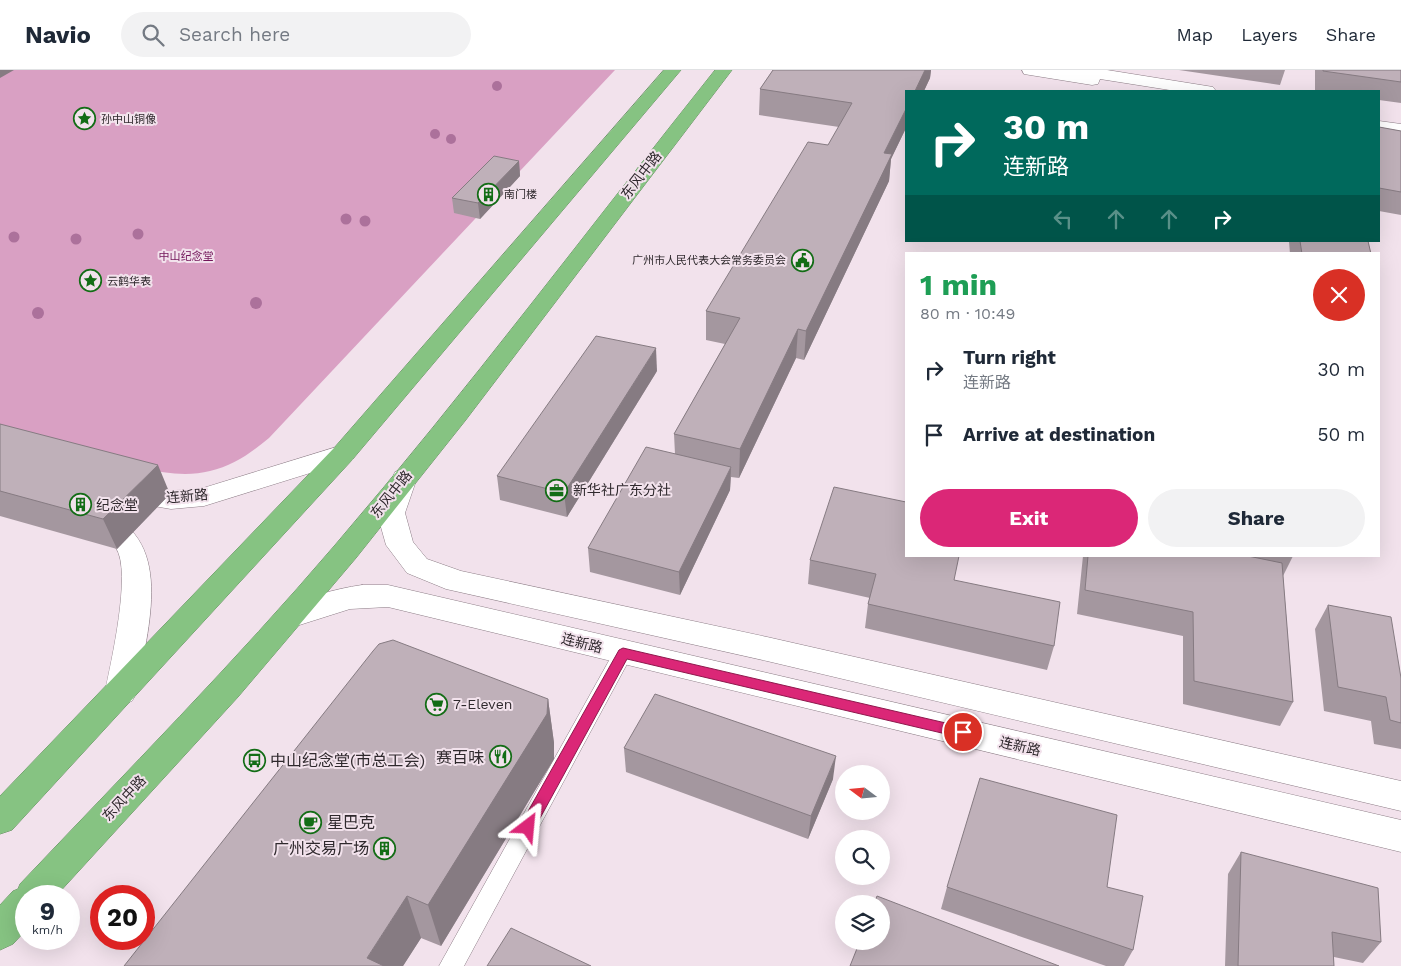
<!DOCTYPE html>
<meta charset="utf-8">
<style>
:root{--surface:#fff;--page:#f2f2f3;--text:#1f2937;--muted:#747a83;--line:#e0e1e3;--accent:#db2777}
body{margin:0;font-family:"Work Sans","Noto Sans SC",sans-serif;background:var(--page);color:var(--text);height:100vh;display:flex;flex-direction:column;font-size:19px;white-space:nowrap}
*{box-sizing:border-box;margin:0}
p{font-size:16px;color:var(--muted)}
.icon{flex:none;width:28px;height:28px;fill:none;stroke:currentColor;stroke-width:2;stroke-linecap:round;stroke-linejoin:round}
.map{position:relative;flex:1;overflow:hidden}
.sheet{position:absolute;left:905px;top:182px;width:475px;height:305px;display:flex;flex-direction:column;background:var(--surface);border-radius:0px;box-shadow:0 5px 20px #0002}
.sheet>*{flex:none}
.guide{position:absolute;left:905px;top:20px;width:475px;height:152px;border-radius:0px;box-shadow:0 5px 20px #0002;background:#00695c;color:#fff;overflow:hidden}
.needle{width:32px;rotate:286deg}
.controls{position:absolute;left:835px;top:695px;display:grid;gap:10px}
.controls a{display:grid;place-items:center;width:55px;height:55px;border-radius:50%;background:var(--surface);box-shadow:0 5px 20px #0002;font-size:25px}
.speed{position:absolute;left:15px;top:815px;display:flex;gap:10px;font-size:25px;font-weight:700;text-align:center}
.speed>*{display:grid;place-content:center;width:65px;height:65px;border-radius:50%;background:var(--surface);box-shadow:0 5px 20px #0002;line-height:1}
.speed small{font-size:12px;font-weight:400}
.speed .limit{border:8px solid #d22;background:#fff;color:#111}
.pin{position:absolute;display:grid;place-items:center;width:42px;height:42px;color:#fff;margin:-21px;border:2px solid #fff;border-radius:50%;box-shadow:0 1px 5px #0007}
.me{position:absolute;width:55px;margin:-28px;rotate:29deg;stroke-linejoin:round;filter:drop-shadow(0 0 4px #0008)}
.turn{display:flex;align-items:center;gap:18px;height:105px;padding:0 15px;font-size:22px}
.turn .icon{width:65px;height:65px;stroke-width:2.5}
.turn b{display:block;font-size:35px;line-height:42px}
.lanes{display:flex;align-items:center;height:48px;padding:0 15px;background:#0003;justify-content:center;gap:25px;direction:ltr}
.lanes .off{opacity:.35}
.round{display:grid;place-items:center;flex:none;width:52px;height:52px;border-radius:26px;background:var(--page)}
.head{display:flex;align-items:center;justify-content:space-between;height:85px;padding:0 15px}
h1{font-size:30px;font-weight:700;line-height:38px;color:#1e9e55}
.cta{display:flex;gap:10px;margin-top:auto;padding:10px 15px}
.cta a{flex:1;height:58px;border-radius:30px;background:var(--accent);color:#fff;font-size:20px;font-weight:700;line-height:58px;text-align:center}
.cta a+a{background:var(--page);color:var(--text)}
ul{padding:0;list-style:none}
li{display:flex;align-items:center;gap:15px;height:65px;padding:0 15px}
li div{flex:1}
li b{display:block;font-size:19px}
li em{font-style:normal}
header{display:flex;align-items:center;gap:30px;box-sizing:border-box;height:70px;padding:0 25px;background:var(--surface);border-bottom:1px solid var(--line)}
header strong{font-size:24px}
nav{display:flex;gap:28px;margin-inline-start:auto;font-size:18px}
.search{width:350px;height:45px;background:var(--page);display:flex;align-items:center;gap:12px;box-sizing:border-box;padding:0 18px;border-radius:28px;color:var(--muted);font-size:19px}
.map>svg:first-child{display:block}
</style>
<header>
<strong>Navio</strong>
<div class="search"><svg class="icon" aria-label="search" viewBox="0 0 24 24"><circle cx="10" cy="10" r="6"/><path d="M15 15l6 6"/></svg>Search here</div>
<nav><a>Map</a><a>Layers</a><a>Share</a></nav>
</header>
<div class="map">
<svg width="1401" height="896" viewBox="0 0 1401 896">
<rect width="100%" height="100%" fill="#f2e2ec"/>
<!-- green -->
<path fill="#d9a0c3" d="M0,0H615L269,368C251,383 233,396 210,401C175,410 134,396 100,388C67,380 33,372 0,364Z"/>
<g fill="none" stroke-linecap="round" stroke-linejoin="round">
<defs>
<path id="lane" d="M623,575L630,578L633,583L464,896H439L616,578Z"/>
<g id="secondary">
<path d="M1022,0H1107L1207,16L1213,17L1216,21H1176L1100,9L1098,14L1092,15L1030,5L1024,4Z"/>
<path d="M1379,51L1401,54V64L1379,61Z"/>
<path d="M343,375L352,378L356,384L352,390L204,436L171,439L119,430L116,424L119,418L129,415L171,421L203,418Z"/>
<path d="M404,399L413,402L417,408L405,443L413,472L427,489L461,501L767,567L1401,711V741L767,591L446,519L407,503L386,475L377,443L395,402Z"/>
<path d="M95,439C179,464 147,559 137,622L132,631L121,635L110,631L105,622C111,592 132,502 116,478C108,465 89,462 81,449L85,442Z"/>
<path d="M362,515H388L1401,750V782L388,537L350,539L290,558L279,555L275,547L279,539C306,528 333,519 362,515Z"/>
</g>
<g id="highway">
<path d="M664,0H681L352,390L12,760L0,764V726L334,378Z"/>
<path d="M715,0H732L465,351L356,488L238,627L56,826H26V860L13,874L0,880V835L13,821L18,819L20,814C126,702 235,592 335,475C467,321 589,158 715,0Z"/>
</g>
</defs>
<!-- lane casing -->
<use href="#lane" stroke="#8c7d86" stroke-width="1"/>
<!-- secondary casing -->
<use href="#secondary" stroke="#8c7d86" stroke-width="1"/>
<!-- highway casing -->
<use href="#highway" stroke="#688d64" stroke-width="1"/>
<!-- lane -->
<use href="#lane" fill="#fff" fill-rule="evenodd"/>
<!-- secondary -->
<use href="#secondary" fill="#fff" fill-rule="evenodd"/>
<!-- highway -->
<use href="#highway" fill="#86c382" fill-rule="evenodd"/>
</g>
<!-- trees -->
<g fill="#ac719b">
<circle cx="497" cy="16" r="5"/>
<circle cx="435" cy="64" r="5"/>
<circle cx="451" cy="69" r="5"/>
<circle cx="346" cy="149" r="5.5"/>
<circle cx="365" cy="151" r="5.5"/>
<circle cx="138" cy="164" r="5.5"/>
<circle cx="14" cy="167" r="5.5"/>
<circle cx="76" cy="169" r="5.5"/>
<circle cx="256" cy="233" r="6"/>
<circle cx="38" cy="243" r="6"/>
</g>
<!-- wall -->
<g fill="#a4979f">
<path d="M773,0H931L930,8L891,89L889,111L804,290L796,288L739,408L731,407L730,420L680,525L590,502L588,478L675,384L674,364L725,274L706,270V241L828,75L839,57L759,45L760,19Z"/>
<path d="M1179,0H1285L1280,15Z"/>
<path d="M1315,0H1401V33L1379,30V21H1315Z"/>
<path d="M1379,57L1401,61V145L1379,141Z"/>
<path d="M519,91L520,106L480,149L454,143L452,128Z"/>
<path d="M1289,171H1368L1371,184H1290Z"/>
<path d="M657,301L567,447L500,430L497,406Z"/>
<path d="M0,354L170,424L117,479L0,446Z"/>
<path d="M1083,486H1293L1283,506L1293,632L1280,656L1183,634V566L1077,544Z"/>
<path d="M810,490L954,510L1054,576L1047,600L865,558L868,534L870,528L808,514Z"/>
<path d="M1328,535L1401,608V679L1374,674L1371,651L1324,641L1315,559Z"/>
<path d="M373,581L548,629L554,673V689L441,876L421,868L403,896Z"/>
<path d="M624,678L833,709L808,769L626,702Z"/>
<path d="M1241,782L1381,872L1363,893L1334,887V896H1225L1228,804Z"/>
<path d="M947,817H1107L1133,880L1124,896H1106L941,839Z"/>
</g>
<!-- shaded-wall -->
<g fill="#867b82">
<path d="M0,0H14L0,8Z"/>
<path d="M925,0H931L930,8L924,21H915Z"/>
<path d="M906,39V58L891,89L889,111L804,290L806,261L884,83Z"/>
<path d="M519,91L520,106L480,149L478,133Z"/>
<path d="M798,259L796,288L739,408L740,379Z"/>
<path d="M656,278L657,301L567,447L564,423Z"/>
<path d="M158,395L170,424L117,479L103,449Z"/>
<path d="M731,397L730,420L680,525L679,502Z"/>
<path d="M548,629L554,673V689L441,876L428,835Z"/>
<path d="M836,686L833,709L808,769L811,746Z"/>
<path d="M407,826L421,868L403,896H371L367,888Z"/>
</g>
<!-- building -->
<g fill="#bfb0b9" stroke="#867b82">
<path d="M773,0H925L915,21H906V39L884,83L892,84L806,261L798,259L740,379L674,364L740,248L706,241L808,72L828,75L852,33L760,19Z"/>
<path d="M1323,0H1401V12L1323,1Z"/>
<path d="M1379,57L1401,61V122L1379,118Z"/>
<path d="M494,86L519,91L478,133L452,128Z"/>
<path d="M1300,171H1368L1371,184H1302Z"/>
<path d="M596,266L656,278L564,423L497,406Z"/>
<path d="M0,354L158,395L103,449L0,421Z"/>
<path d="M646,377L731,397L679,502L588,478Z"/>
<path d="M834,417L906,432V486H959L954,510L1060,532L1054,576L868,534L876,504L810,490Z"/>
<path d="M1088,486H1248L1282,493L1293,632L1194,611L1193,542L1085,520Z"/>
<path d="M1328,535L1391,547L1401,608V653L1390,650L1386,627L1338,617Z"/>
<path d="M393,570L548,629L547,644L428,835L407,826L367,888L384,896H124L373,581L379,574Z"/>
<path d="M655,624L836,686L811,746L624,678Z"/>
<path d="M980,708L1117,745L1107,817L1143,826L1133,880L947,817Z"/>
<path d="M1241,782L1378,818L1381,872L1332,862L1334,896H1238Z"/>
<path d="M877,826L1059,896H850L860,871H881V834H874Z"/>
<path d="M511,858L591,896H487Z"/>
</g>
<!-- route -->
<path fill="#db2777" stroke="#8e194d" d="M623,578L963,657L967,658L969,662L967,666L963,668L627,589L533,761L528,763L522,761L520,757L522,752L619,580Z"/>
<!-- icons -->
<defs>
<symbol id="sight-ring" viewBox="-11 -11 22 22"><circle r="9.5" fill="#f2e2ec" stroke="#136d16" stroke-width="1.5"/><path d="M0-6L1.8-2.2L6-1.7L2.9 1.2L3.7 5.4L0 3.3L-3.7 5.4L-2.9 1.2L-6-1.7L-1.8-2.2Z" fill="#136d16"/></symbol>
<symbol id="building-ring" viewBox="-11 -11 22 22"><circle r="9.5" fill="#f2e2ec" stroke="#136d16" stroke-width="1.5"/><path d="M-4-6H4V6H1V3H-1V6H-4ZM-2.5-4.3h1.7v1.8h-1.7ZM.8-4.3h1.7v1.8H.8ZM-2.5-1h1.7V.8h-1.7ZM.8-1h1.7V.8H.8Z" fill="#136d16"/></symbol>
<symbol id="civic-ring" viewBox="-11 -11 22 22"><circle r="9.5" fill="#f2e2ec" stroke="#136d16" stroke-width="1.5"/><path d="M-.6-6.5H3V-4.5H.6V-3L4-1V1h2V6H-6V1h2V-1L-.6-3ZM-1.2 2.5V6h2.4V2.5Z" fill="#136d16"/></symbol>
<symbol id="office-ring" viewBox="-11 -11 22 22"><circle r="9.5" fill="#f2e2ec" stroke="#136d16" stroke-width="1.5"/><path d="M-6-3h4V-5.5h4V-3h4V5H-6ZM-1-4.5V-3h2v-1.5ZM-6 0V1H6V0Z" fill="#136d16"/></symbol>
<symbol id="supermarket-ring" viewBox="-11 -11 22 22"><circle r="9.5" fill="#f2e2ec" stroke="#136d16" stroke-width="1.5"/><path d="M-6-5.5h2.5l.6 2H6L4.5 2H-2.5L-4.4-4H-6ZM-1.5 3.2a1.3 1.3 0 1 0 .1 0ZM3 3.2a1.3 1.3 0 1 0 .1 0Z" fill="#136d16"/></symbol>
<symbol id="restaurant-ring" viewBox="-11 -11 22 22"><circle r="9.5" fill="#f2e2ec" stroke="#136d16" stroke-width="1.5"/><path d="M-5-6h1v4h1v-4h1v4h1v-4h1v5L-1.5 .5V6h-2V.5L-5-1ZM5-6V6H3V1.5H1.5Q1.5-4 5-6Z" fill="#136d16"/></symbol>
<symbol id="bus-ring" viewBox="-11 -11 22 22"><circle r="9.5" fill="#f2e2ec" stroke="#136d16" stroke-width="1.5"/><path d="M-5-6H5V4H4V6H2V4H-2V6H-4V4H-5ZM-3.5-4V0h7V-4ZM-3.5 1.2v1.5H-2V1.2ZM2 1.2v1.5H3.5V1.2Z" fill="#136d16"/></symbol>
<symbol id="cafe-ring" viewBox="-11 -11 22 22"><circle r="9.5" fill="#f2e2ec" stroke="#136d16" stroke-width="1.5"/><path d="M-5.5-4.5H6V0H3Q3 3.5 0 3.5H-2.5Q-5.5 3.5-5.5 0ZM3-3.2v2h1.7v-2ZM-6 4.5H4V6H-6Z" fill="#136d16"/></symbol>
</defs>
<g fill-rule="evenodd">
<use href="#sight-ring" x="72" y="36" width="25" height="25"/>
<use href="#building-ring" x="476" y="112" width="25" height="25"/>
<use href="#civic-ring" x="790" y="178" width="25" height="25"/>
<use href="#sight-ring" x="78" y="198" width="25" height="25"/>
<use href="#office-ring" x="544" y="408" width="25" height="25"/>
<use href="#building-ring" x="68" y="422" width="25" height="25"/>
<use href="#supermarket-ring" x="424" y="622" width="25" height="25"/>
<use href="#restaurant-ring" x="488" y="674" width="25" height="25"/>
<use href="#bus-ring" x="242" y="678" width="25" height="25"/>
<use href="#cafe-ring" x="298" y="740" width="25" height="25"/>
<use href="#building-ring" x="372" y="766" width="25" height="25"/>
</g>
<g text-anchor="middle" dominant-baseline="central" stroke-width="4" stroke-linejoin="round" paint-order="stroke">
<!-- far-poi labels -->
<g font-size="11" fill="#2f292d" stroke="#f2e2ec" text-anchor="start">
<text x="101" y="49">孙中山铜像</text>
<text x="504" y="124">南门楼</text>
<text x="786" y="190" text-anchor="end">广州市人民代表大会常务委员会</text>
<text x="107" y="211">云鹤华表</text>
</g>
<!-- far-park labels -->
<g font-size="11" fill="#721559" stroke="#f2e2ec">
<text x="186" y="186">中山纪念堂</text>
</g>
<!-- street labels -->
<g font-size="14" fill="#2f292d" stroke="#f2e2ec">
<text transform="translate(641 105) rotate(-52)">东风中路</text>
<text transform="translate(391 424) rotate(-51)">东风中路</text>
<text transform="translate(187 426) rotate(-5)">连新路</text>
<text transform="translate(582 573) rotate(14)">连新路</text>
<text transform="translate(1020 676) rotate(13)">连新路</text>
<text transform="translate(124 728) rotate(-47)">东风中路</text>
</g>
<!-- poi labels -->
<g font-size="14" fill="#2f292d" stroke="#f2e2ec" text-anchor="start">
<text x="573" y="420">新华社广东分社</text>
<text x="96" y="435">纪念堂</text>
<text x="453" y="634">7-Eleven</text>
</g>
<!-- near-poi labels -->
<g font-size="16" fill="#2f292d" stroke="#f2e2ec" text-anchor="end">
<text x="484" y="687">赛百味</text>
<text x="270" y="690" text-anchor="start">中山纪念堂(市总工会)</text>
<text x="327" y="752" text-anchor="start">星巴克</text>
<text x="369" y="778">广州交易广场</text>
</g>
</g>
</svg>
<div class="controls">
<a><svg class="needle" viewBox="-14 -14 28 28"><path d="M0-13l5 13h-10z" fill="#e53935"/><path d="M0 13l5-13h-10z" fill="#747a83"/></svg></a>
<a><svg class="icon" aria-label="search" viewBox="0 0 24 24"><circle cx="10" cy="10" r="6"/><path d="M15 15l6 6"/></svg></a>
<a><svg class="icon" aria-label="layers" viewBox="0 0 24 24"><path d="M12 4l9 5-9 5-9-5zM3 14l9 5 9-5"/></svg></a>
</div>
<div class="speed"><div>9<small>km/h</small></div><div class="limit">20</div></div>
<div class="pin" style="left:963px;top:662px;background:#d93025"><svg class="icon" aria-label="arrive" viewBox="0 0 24 24"><path d="M6 21V4h12l-3 4 3 4H6"/></svg></div>
<svg class="me" style="left:528px;top:757px" viewBox="-20 -20 40 40"><path d="M0-17L14 15 0 8-14 15z" fill="#db2777" stroke="#fff" stroke-width="4"/></svg>
<div class="guide">
<div class="turn"><svg class="icon" aria-label="right" viewBox="0 0 24 24"><path d="M7 20v-9h11M14 6l5 5-5 5"/></svg><div><b>30 m</b>连新路</div></div>
<div class="lanes"><svg class="icon off" aria-label="left" viewBox="0 0 24 24"><path d="M17 20v-9H6M10 6l-5 5 5 5"/></svg><svg class="icon off" aria-label="ahead" viewBox="0 0 24 24"><path d="M12 20V5M6 11l6-6 6 6"/></svg><svg class="icon off" aria-label="ahead" viewBox="0 0 24 24"><path d="M12 20V5M6 11l6-6 6 6"/></svg><svg class="icon" aria-label="right" viewBox="0 0 24 24"><path d="M7 20v-9h11M14 6l5 5-5 5"/></svg></div>
</div>
<section class="sheet">
<div class="head"><div><h1>1 min</h1><p>80 m · 10:49</p></div><a class="round" style="background:#d93025;color:#fff"><svg class="icon" aria-label="close" viewBox="0 0 24 24"><path d="M6 6l12 12M18 6L6 18"/></svg></a></div>
<ul>
<li><svg class="icon" aria-label="right" viewBox="0 0 24 24"><path d="M7 20v-9h11M14 6l5 5-5 5"/></svg><div><b>Turn right</b><p>连新路</p></div><em>30 m</em></li>
<li><svg class="icon" aria-label="arrive" viewBox="0 0 24 24"><path d="M6 21V4h12l-3 4 3 4H6"/></svg><div><b>Arrive at destination</b></div><em>50 m</em></li>
</ul>
<div class="cta"><a>Exit</a><a>Share</a></div>
</section>
</div>
